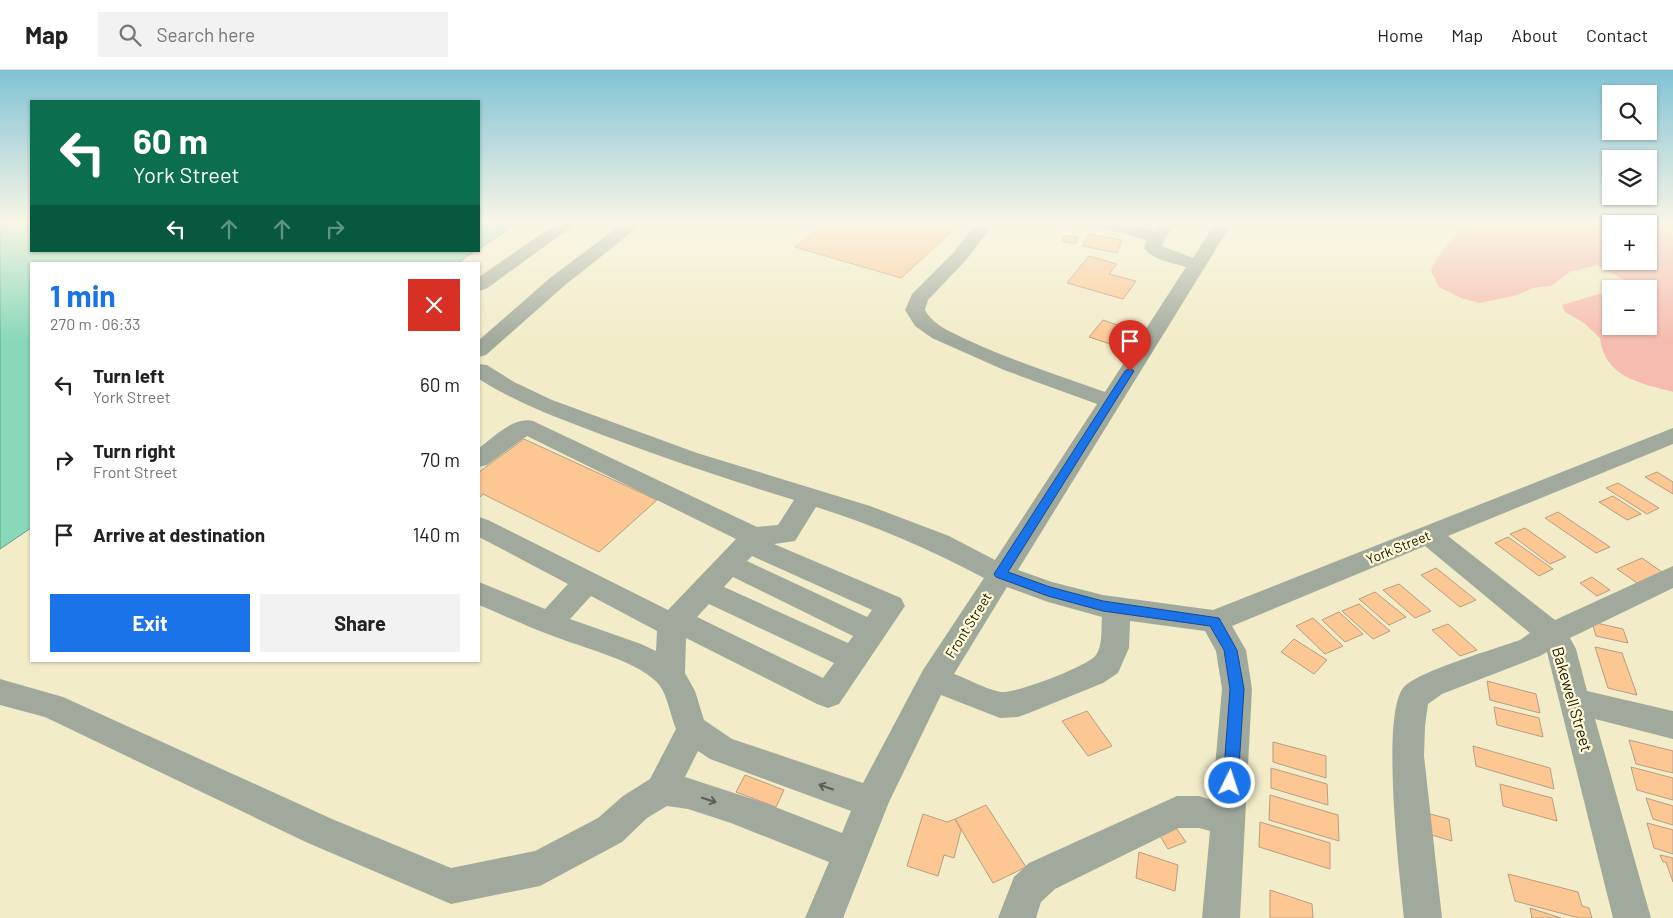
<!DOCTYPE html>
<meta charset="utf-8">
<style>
:root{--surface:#fff;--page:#f2f2f2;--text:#222;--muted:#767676;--line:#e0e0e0;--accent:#1a73e8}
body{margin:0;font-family:Barlow,sans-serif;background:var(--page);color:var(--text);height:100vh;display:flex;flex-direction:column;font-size:19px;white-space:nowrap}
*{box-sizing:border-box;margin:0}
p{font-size:16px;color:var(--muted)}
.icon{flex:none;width:28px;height:28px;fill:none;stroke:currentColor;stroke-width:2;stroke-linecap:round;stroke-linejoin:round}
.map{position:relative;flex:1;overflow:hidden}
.drawer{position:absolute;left:30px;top:192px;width:450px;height:400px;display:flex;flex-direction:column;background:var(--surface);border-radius:0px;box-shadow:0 1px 4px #0004}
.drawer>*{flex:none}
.banner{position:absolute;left:30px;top:30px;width:450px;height:152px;border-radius:0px;box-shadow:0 1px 4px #0004;background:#0b6e4f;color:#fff;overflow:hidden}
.fabs{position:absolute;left:1602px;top:15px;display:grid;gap:10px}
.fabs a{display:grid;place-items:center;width:55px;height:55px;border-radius:0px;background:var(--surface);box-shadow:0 1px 4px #0004;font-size:25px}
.pin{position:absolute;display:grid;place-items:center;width:42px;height:42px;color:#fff;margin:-51px -21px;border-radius:50% 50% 50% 0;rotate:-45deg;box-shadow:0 0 5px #0007}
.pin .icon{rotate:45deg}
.me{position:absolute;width:55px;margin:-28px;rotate:4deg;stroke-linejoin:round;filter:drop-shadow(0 0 4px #0008)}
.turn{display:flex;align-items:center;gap:18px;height:105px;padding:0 20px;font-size:22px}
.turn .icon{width:65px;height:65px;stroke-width:2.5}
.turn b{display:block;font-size:35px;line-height:42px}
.lanes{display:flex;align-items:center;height:48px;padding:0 20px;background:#0003;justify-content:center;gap:25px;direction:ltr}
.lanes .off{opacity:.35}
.round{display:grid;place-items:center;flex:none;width:52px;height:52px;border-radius:0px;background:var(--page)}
.head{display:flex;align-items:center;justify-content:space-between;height:85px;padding:0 20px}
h1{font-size:30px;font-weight:700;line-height:38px;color:var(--accent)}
.button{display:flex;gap:10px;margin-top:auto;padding:10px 20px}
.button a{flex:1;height:58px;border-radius:0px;background:var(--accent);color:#fff;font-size:20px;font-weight:700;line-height:58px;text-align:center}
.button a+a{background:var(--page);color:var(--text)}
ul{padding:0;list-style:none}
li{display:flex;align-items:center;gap:15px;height:75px;padding:0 20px}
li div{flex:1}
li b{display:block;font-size:19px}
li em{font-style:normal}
header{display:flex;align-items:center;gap:30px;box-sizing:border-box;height:70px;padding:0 25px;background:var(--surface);border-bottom:1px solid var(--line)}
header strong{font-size:24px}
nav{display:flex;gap:28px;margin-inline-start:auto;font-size:18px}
.search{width:350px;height:45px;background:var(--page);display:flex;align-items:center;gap:12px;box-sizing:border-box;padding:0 18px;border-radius:0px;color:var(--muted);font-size:19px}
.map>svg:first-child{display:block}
</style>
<header>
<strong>Map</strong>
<div class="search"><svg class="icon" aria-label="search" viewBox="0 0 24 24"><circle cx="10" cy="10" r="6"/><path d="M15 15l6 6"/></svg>Search here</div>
<nav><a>Home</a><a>Map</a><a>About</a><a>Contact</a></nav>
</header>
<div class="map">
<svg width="1673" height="848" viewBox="0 0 1673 848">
<rect width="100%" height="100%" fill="#f2ecc8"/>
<!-- green -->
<path fill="#f6bcb0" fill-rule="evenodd" d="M1470,153H1652L1673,165V322C1641,313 1605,308 1600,268L1584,253L1565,242L1562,235L1602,223L1626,211L1597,195L1570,202L1551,216L1533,218L1517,225L1480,233L1461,228L1439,217L1431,201C1438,182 1455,166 1470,153ZM1611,154H1649V191H1611ZM1611,219H1649V256H1611Z"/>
<!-- water -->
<g fill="#88d8b9" stroke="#669e84">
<path d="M0,153H31V181H475L456,194H31V458L0,479Z"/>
<path d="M479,153H517L479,179Z"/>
</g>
<!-- building -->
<g fill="#fdc793" stroke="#b79d84">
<path d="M826,153H961L901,208L795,177Z"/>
<path d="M1088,164L1122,170L1117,183L1083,176Z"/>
<path d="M1065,165L1078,167L1075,174L1062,171Z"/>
<path d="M1089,186L1117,194L1109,204L1136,211L1123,229L1067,213Z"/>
<path d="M1103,250L1123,257L1110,274L1089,267Z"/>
<path d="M524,369L657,430L599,482L483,424L479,428V402Z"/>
<path d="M1657,402L1673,412V424L1645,407Z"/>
<path d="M1618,413L1659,438L1647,444L1606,418Z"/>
<path d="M1613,426L1641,444L1627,450L1599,432Z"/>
<path d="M1558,442L1610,477L1596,483L1545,448Z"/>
<path d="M1525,458L1566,487L1550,494L1510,464Z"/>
<path d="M1508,467L1553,499L1539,506L1495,473Z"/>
<path d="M1642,488L1662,502L1637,513L1617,499Z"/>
<path d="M1436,498L1476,530L1460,537L1421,505Z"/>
<path d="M1592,507L1610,520L1597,526L1580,513Z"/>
<path d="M1399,514L1431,541L1415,548L1383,520Z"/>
<path d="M1375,522L1406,547L1389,555L1359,529Z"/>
<path d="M1359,534L1390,561L1373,569L1342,541Z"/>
<path d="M1339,542L1363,564L1345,572L1322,550Z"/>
<path d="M1313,548L1343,576L1325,584L1296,556Z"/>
<path d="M1592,552L1623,559L1628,573L1596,566Z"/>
<path d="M1448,554L1477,580L1460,586L1432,560Z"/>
<path d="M1294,569L1327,590L1314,604L1281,582Z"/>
<path d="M1595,577L1622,583L1637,625L1608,618Z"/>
<path d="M1487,611L1536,624L1540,643L1490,630Z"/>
<path d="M1494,637L1539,648L1543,667L1497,655Z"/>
<path d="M1087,641L1112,676L1088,686L1062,651Z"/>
<path d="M1629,670L1673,681V703L1636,694Z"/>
<path d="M1273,672L1326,686V708L1273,692Z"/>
<path d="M1473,676L1550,698L1554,719L1476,696Z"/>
<path d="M1631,697L1673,708V730L1637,720Z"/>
<path d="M1271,698L1327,714L1328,735L1271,718Z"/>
<path d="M745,705L784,720L776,737L736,722Z"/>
<path d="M1500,714L1552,728L1557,751L1503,736Z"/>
<path d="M1270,725L1338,745L1339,771L1269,750Z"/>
<path d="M1646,728L1673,736V755L1653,749Z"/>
<path d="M986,735L1026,797L993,813L955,749Z"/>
<path d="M1423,742L1449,749L1452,771L1425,763Z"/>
<path d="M923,744L947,752L955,749L961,760L954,788L944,785L938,806L907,796Z"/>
<path d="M1260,752L1330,773V799L1259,777Z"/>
<path d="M1647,753L1673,760V784L1654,778Z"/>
<path d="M1174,755L1186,772L1168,779L1157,761Z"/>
<path d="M1139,782L1178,795L1175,821L1136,808Z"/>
<path d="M1660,785L1673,788V812L1666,792H1663Z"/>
<path d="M1508,804L1578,822L1582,836L1589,838L1592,848H1579L1515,831Z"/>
<path d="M1270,820L1312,834L1313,848H1270Z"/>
<path d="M1530,838L1561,848H1532Z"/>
</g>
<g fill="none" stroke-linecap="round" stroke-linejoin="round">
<!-- minor -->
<g fill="#a1a99c" fill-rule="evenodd">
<path d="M557,153H577L486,219L479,221V207Z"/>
<path d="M623,153H643L564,216L486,285L479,287V270L550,208Z"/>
<path d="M977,153H994L966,190L928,230L925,240C930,249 938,255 947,260C997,286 1053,303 1105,322L1186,197C1173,193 1152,190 1144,178L1147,170L1099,157L1097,153H1126L1153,161L1159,153H1177L1165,168L1162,176L1193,188L1215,153H1232L1018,500L1052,512L1103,525L1213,540L1673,358V374L1448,466L1555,550L1673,496V518L1570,568L1576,579L1587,621L1673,641V669L1595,649L1651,848H1613L1547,582L1540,586L1442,624L1428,634L1425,656L1424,686L1442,848H1404C1400,809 1380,643 1404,617C1419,601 1495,579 1520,570L1530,563L1425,476L1232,556L1246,580L1252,619L1240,848H1202L1210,761L1199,758H1179L1055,819L1041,832L1036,848H998L1014,807L1029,793L1177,726H1199L1212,730L1222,619L1216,581L1205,561L1130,551L1129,578L1118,603L1103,613L1029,643L1018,647L1000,648L941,625L889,732L843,848H805L829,792L731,753L688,739L667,736L647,748L622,772L540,816L451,834L308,773L45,647L0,635V609L63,627L332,749L451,798L535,781L598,748L623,726L650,709L676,659C671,647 667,625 660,616C643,592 580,577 553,566C528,557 503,545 479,535V512L545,539L568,514L479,467V447L488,450L668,540L736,469L527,366L487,395L479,397V378C494,367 514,346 533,351L757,457L778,455L794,430C729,410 664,388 600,364C558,348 517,333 479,309V294L487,295L514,312L552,330L697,383L870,436L949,466L995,490L1097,334L1004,300L932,268L915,256L905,240L912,224L954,182ZM816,437C874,455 929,479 984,508L923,600L863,713L732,669L704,650L695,621L685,603L686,568L817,634L828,638L839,634L905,536L901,528L774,474L795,471ZM752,486L872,540L867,547L747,491ZM733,507L853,566L848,573L724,517ZM1007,517L1048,532L1102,547C1101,558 1103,575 1096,585C1089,596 1014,624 1001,622C985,619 968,609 954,604ZM591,526L657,561L656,581L641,574L570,549ZM709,534L834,593L823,608L697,547ZM698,681L710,689L851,741L842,763L765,733L685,707Z"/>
</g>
</g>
<!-- one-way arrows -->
<defs><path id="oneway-shaft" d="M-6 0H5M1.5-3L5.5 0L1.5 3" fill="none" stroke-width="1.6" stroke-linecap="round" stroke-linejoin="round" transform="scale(1.25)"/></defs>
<g stroke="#5c5f52">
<use href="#oneway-shaft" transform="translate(826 717) rotate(-161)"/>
<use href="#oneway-shaft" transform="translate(709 730) rotate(18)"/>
</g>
<!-- sky -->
<linearGradient id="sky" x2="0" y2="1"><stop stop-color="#81c2d5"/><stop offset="0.56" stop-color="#f9f6e6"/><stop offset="1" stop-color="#f9f6e6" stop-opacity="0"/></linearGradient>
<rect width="1673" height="272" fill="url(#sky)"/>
<!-- route -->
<path fill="#1a73e8" stroke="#114b97" d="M1130,298L1134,301L1008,502L1050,517L1103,531L1219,548L1237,580L1244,619L1238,713L1236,718L1230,720L1225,718L1223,713L1230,619L1224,580L1210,556L1103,541L1048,526L996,507L994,504L1125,301Z"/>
<g text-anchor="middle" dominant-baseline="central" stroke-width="4.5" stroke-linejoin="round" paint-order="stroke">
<!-- street labels -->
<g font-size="14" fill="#181509" stroke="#fff9d5">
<text transform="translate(1398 477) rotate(-22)">York Street</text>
<text transform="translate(968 555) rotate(-58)">Front Street</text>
</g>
<!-- near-street labels -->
<g font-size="16" fill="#181509" stroke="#fff9d5">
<text transform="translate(1573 629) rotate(74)">Bakewell Street</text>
</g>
</g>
</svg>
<div class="fabs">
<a><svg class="icon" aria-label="search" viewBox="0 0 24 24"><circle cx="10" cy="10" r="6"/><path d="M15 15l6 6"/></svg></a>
<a><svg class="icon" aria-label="layers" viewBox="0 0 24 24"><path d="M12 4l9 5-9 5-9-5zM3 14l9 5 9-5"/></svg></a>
<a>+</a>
<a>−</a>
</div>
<div class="pin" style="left:1130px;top:301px;background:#d93025"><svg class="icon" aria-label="arrive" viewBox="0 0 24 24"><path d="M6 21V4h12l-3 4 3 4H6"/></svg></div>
<svg class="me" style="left:1230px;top:713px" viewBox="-20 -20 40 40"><circle r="17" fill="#1a73e8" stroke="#fff" stroke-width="3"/><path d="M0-11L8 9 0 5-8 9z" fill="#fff"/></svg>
<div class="banner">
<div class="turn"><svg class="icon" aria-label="left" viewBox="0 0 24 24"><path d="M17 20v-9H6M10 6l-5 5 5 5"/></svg><div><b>60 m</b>York Street</div></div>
<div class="lanes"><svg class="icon" aria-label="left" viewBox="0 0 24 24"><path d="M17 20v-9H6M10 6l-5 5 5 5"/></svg><svg class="icon off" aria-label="ahead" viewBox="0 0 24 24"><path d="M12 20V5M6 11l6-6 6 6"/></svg><svg class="icon off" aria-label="ahead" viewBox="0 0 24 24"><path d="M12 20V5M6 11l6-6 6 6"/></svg><svg class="icon off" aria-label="right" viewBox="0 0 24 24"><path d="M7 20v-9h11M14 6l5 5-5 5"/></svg></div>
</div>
<section class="drawer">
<div class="head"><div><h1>1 min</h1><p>270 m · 06:33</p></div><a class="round" style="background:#d93025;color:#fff"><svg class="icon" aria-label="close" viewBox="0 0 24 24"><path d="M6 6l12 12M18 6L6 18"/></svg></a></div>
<ul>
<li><svg class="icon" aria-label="left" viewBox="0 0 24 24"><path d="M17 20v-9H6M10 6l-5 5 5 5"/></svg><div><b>Turn left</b><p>York Street</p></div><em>60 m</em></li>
<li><svg class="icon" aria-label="right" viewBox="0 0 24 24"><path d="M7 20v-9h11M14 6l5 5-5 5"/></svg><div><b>Turn right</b><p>Front Street</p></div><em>70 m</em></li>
<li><svg class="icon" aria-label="arrive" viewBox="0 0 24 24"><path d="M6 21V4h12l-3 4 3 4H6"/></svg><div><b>Arrive at destination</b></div><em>140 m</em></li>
</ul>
<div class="button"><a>Exit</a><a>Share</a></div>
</section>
</div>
